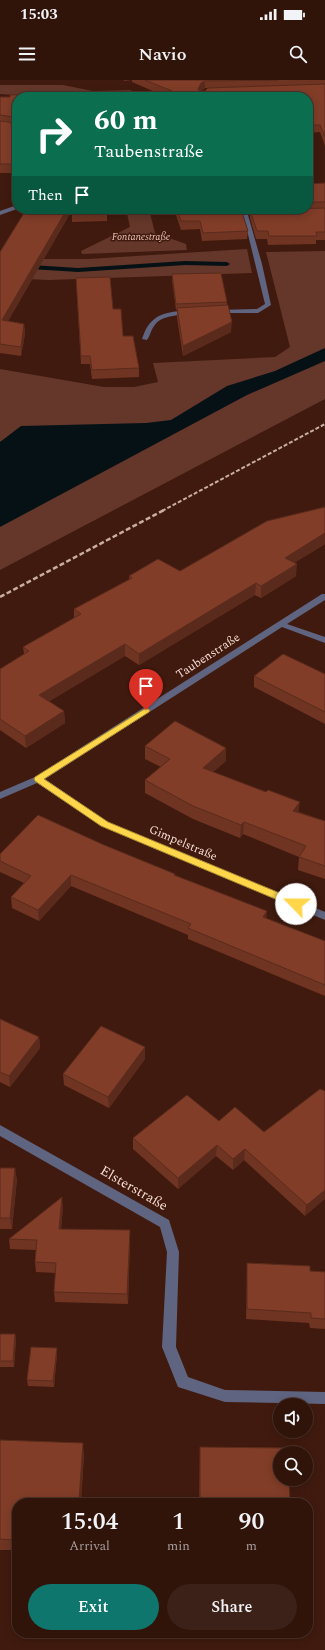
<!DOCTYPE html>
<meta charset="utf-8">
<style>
:root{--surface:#30140a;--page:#3c2118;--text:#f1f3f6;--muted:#a89e9c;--line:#4b332b;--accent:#0f766e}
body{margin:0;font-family:Spectral,serif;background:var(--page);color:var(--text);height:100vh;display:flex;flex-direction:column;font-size:15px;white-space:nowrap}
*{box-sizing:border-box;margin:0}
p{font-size:13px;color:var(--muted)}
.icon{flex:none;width:22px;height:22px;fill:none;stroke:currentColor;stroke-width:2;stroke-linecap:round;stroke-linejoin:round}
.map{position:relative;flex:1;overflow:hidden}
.details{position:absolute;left:12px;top:1418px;width:301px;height:140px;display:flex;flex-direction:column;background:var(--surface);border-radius:16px;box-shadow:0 2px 10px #0003,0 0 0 1px var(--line)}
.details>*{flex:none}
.banner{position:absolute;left:12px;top:12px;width:301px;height:122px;border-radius:16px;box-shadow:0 2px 10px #0003,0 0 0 1px var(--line);background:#0b6e4f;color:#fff;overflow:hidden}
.buttons{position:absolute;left:273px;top:1318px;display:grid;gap:8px}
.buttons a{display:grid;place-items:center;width:40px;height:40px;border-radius:50%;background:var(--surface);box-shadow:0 2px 10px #0003,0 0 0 1px var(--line);font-size:20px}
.pin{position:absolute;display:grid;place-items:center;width:34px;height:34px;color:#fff;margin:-41px -17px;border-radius:50% 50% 50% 0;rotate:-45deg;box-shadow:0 0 4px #0007}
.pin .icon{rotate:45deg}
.me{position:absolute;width:44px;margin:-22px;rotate:293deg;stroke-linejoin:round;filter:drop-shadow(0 0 3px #0008)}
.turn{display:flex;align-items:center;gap:14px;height:84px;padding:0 16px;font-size:18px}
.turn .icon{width:52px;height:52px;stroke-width:2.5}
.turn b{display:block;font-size:28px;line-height:34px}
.then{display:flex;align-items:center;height:38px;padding:0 16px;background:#0003;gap:8px;font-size:15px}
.eta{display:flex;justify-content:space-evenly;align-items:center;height:68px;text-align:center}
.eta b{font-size:24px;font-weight:600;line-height:28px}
.cta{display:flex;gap:8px;margin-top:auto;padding:8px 16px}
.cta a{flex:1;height:46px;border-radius:24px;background:var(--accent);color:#fff;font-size:16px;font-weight:600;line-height:46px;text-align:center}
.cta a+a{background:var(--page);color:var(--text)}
.status{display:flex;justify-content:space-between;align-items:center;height:28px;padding:0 20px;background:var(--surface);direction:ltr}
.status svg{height:11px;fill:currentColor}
header{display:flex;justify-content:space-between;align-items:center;height:52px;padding:0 16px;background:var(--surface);font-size:18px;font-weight:600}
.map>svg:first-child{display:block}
</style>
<div class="status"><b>15:03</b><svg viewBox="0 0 49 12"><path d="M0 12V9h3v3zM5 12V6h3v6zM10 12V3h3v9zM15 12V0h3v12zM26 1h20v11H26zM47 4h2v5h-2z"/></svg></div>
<header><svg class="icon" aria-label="menu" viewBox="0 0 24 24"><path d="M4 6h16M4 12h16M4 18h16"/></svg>Navio<svg class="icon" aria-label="search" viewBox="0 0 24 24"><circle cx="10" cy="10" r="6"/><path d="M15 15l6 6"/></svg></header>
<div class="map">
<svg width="325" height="1570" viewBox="0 0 325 1570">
<rect width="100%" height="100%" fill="#401a0e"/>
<!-- green -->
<g fill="#64372a">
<path d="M0,5H63L93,11L131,10L133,14H100L103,17H43L0,14Z"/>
<path d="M126,129H149L155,153L186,164L187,170L82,174L81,171L130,147Z"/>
<path d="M247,169L252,193L49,200L0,198V179H88Z"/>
<path d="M325,171V319L0,490V289L104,307H134L158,302L153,283L275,277L290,267L266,172Z"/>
</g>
<!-- water -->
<path fill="#051115" d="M325,268V281L247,315L0,447V362L21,346L146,343L171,340L227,306L275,291Z"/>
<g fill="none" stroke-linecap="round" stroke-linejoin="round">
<!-- stream -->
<path fill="#051115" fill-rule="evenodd" d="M185,181L227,182L230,184L227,186L185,185L78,192L0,187V183L78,188Z"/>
<!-- minor -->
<g fill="#5f6480" fill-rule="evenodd">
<path d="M17,125V129L0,135V131Z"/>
<path d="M243,134L248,135L262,184L271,225L258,233H214L213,232L216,230L257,229L265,224Z"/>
<path d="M190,230L193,232L192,233C180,236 162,234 154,246C151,250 150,256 147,260L142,259C150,233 166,232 190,230Z"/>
<path d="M322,514H325V520L287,544L325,557V563L282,547L45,699L107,742L325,832V840L101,746L37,703L0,719V712L35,697Z"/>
<path d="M0,1045L169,1140L179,1172L176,1267L188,1297L225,1310L325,1312V1324L225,1322L178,1307L162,1267L167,1172L160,1147L0,1056Z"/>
</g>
<!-- rail-far1 -->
<path stroke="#caada3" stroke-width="2" stroke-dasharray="4 2" stroke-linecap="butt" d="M162,431L325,344"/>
<!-- rail -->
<path stroke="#caada3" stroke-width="2.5" stroke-dasharray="5 2.5" stroke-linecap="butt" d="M0,517L164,430"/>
</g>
<!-- wall -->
<g fill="#6f3422" fill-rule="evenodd">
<path d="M124,0H325V66L320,52L308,53V17H151V12H155L132,2V0L124,1ZM205,8H208L205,11H201Z"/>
<rect x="0" y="17" width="17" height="76"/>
<path d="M325,103V160H316V164L268,165L267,159H256L250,138V131H248L247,129H308V104Z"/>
<path d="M43,129L107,132V141L72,142V130L8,241L24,244L25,254L21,276L0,273V172L43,132Z"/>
<path d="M174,129H241L248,151L247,159L202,161L200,149L181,150Z"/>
<path d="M172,194L227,222V225L231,252L183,276L177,238V230H176L172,200Z"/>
<path d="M76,198L113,229L123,256L139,288V297L92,299L90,284H81Z"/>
<path d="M325,464L294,483L296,496L261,518L255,515L139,585L125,576L49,621L64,631L65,643L26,668L0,650V589L24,574L23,567L74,538V529L129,500V496L180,491Z"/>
<path d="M325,594V644L254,607V596Z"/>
<path d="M145,666L226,681L213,692L299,732L325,741V799L298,790L299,777L243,754L240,758L193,739L145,713V700L161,687L145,679Z"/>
<path d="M104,765L175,794V795L266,839L325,861V916L188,859V855L71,806L39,841L12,828L11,817L24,803L0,792V781Z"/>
<path d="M0,939L39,957L40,968L10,1007L0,1002Z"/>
<path d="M145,967V979L109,1028L64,1005L63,994Z"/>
<path d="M325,1011L305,1136L244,1080L233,1090L216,1076L178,1109L133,1069V1058L219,1041L264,1052Z"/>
<path d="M0,1088L17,1099L12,1149H0Z"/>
<path d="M63,1127L61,1149L130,1160L128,1224L55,1222L54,1212L56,1193L36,1192L35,1182L36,1170L10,1169L9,1159Z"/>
<path d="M247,1183L310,1191L325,1192V1249L310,1248L309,1243L246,1239L247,1193Z"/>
<path d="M0,1254H15L16,1260L14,1287H0Z"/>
<path d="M57,1274L54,1307L28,1306L27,1300Z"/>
<path d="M0,1360L84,1374L81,1420L17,1423V1470H0Z"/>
<path d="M200,1367L290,1423H199Z"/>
</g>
<!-- shaded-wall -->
<g fill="#5a2b1c">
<path d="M205,1V8L201,11L198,16V9L201,3Z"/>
<path d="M67,129H72V130L3,250L2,240Z"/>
<path d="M232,242L231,252L183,276V266Z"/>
<path d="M24,244L25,254L21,276V267Z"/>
<path d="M325,453V464L284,489L285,478Z"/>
<path d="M297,484L296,496L261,518V506Z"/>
<path d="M256,503L255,515L139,585V574Z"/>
<path d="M125,564V576L40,627L39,615Z"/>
<path d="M64,631L65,643L26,668L25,656Z"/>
<path d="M226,668V681L202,701L203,688Z"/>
<path d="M300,722L298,735L293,731Z"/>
<path d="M244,742L243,754L240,758L241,745Z"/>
<path d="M71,795V806L39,841L38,830Z"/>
<path d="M267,831L266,843L263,837Z"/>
<path d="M39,957L40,968L10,1007L9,996Z"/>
<path d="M145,967V979L109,1028L108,1017Z"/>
<path d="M217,1065L216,1076L178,1109V1098Z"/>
<path d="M245,1069L244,1080L233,1090V1079Z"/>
<path d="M15,1088L17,1099L12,1149L10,1138Z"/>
<path d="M325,1110V1119L305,1136L307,1125Z"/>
<path d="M62,1117L63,1127L60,1159L59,1149Z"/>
<path d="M130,1150V1160L128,1224L127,1214Z"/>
<path d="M15,1254L16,1260L14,1287L13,1281Z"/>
<path d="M57,1268V1274L54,1307L53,1301Z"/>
<path d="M83,1363L84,1374L81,1423L79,1420Z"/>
</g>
<!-- building -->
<g fill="#813d28" stroke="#5a2b1c">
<path d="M145,0H278L205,1L201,3L198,9L199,11H205L208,8L325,4V57L320,45H308V17H153L151,12L172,11Z"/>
<path d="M37,14V17H17V40L14,37L0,35V17H10V15Z"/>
<path d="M0,41L9,42L16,48L17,47V84H0Z"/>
<path d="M325,103V122H308V104Z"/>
<path d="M325,128V152H316L317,156H269L268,151H257L250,130Z"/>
<path d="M43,129H67L2,240L24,244L21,267L0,264V172L24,133L43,132Z"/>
<path d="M72,129H106L107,132L72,133Z"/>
<path d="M177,129H241L248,151L203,153L200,141H181Z"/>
<path d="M221,193L227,222L176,224L172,194Z"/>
<path d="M110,197L113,229H121L123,256H133L139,288L92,290L90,276H81L76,198Z"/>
<path d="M228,225L232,242L183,266L177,228Z"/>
<path d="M325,427V453L285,478L297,484L261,506L256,503L139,574L125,564L39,615L64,631L25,656L0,639V589L29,571L23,567L81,534L74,529L132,498L129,496L158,479L180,491L267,441Z"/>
<path d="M283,574L325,594V632L254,596Z"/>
<path d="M175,641L226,668L203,688L266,712L268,710L300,722L293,731L325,741V786L299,777L306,766L244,742L241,745L193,726L145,700L170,679L145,666Z"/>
<path d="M38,735L104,765L175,794L174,795L267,831L263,837L325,861V905L188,848L191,844L71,795L38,830L11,817L31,796L0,781V774Z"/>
<path d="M0,939L39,957L9,996L0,992Z"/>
<path d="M101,946L145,967L108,1017L63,994Z"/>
<path d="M320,1009L325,1011V1110L307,1125L245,1069L233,1079L217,1065L178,1098L133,1058L187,1015L219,1041L235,1027L264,1052Z"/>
<path d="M0,1088H15L10,1138H0Z"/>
<path d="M62,1117L59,1149L130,1150L127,1214L54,1212L56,1183L35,1182L37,1160L9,1159Z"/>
<path d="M247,1183L310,1186V1191L325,1192V1239L311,1238V1233L247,1229Z"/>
<path d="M0,1254H15L13,1281H0Z"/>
<path d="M31,1267L57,1268L53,1301L27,1300Z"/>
<path d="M0,1360L83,1363L79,1420L120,1422V1423H17V1460L0,1459Z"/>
<path d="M200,1367L288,1368V1373H280V1399H289L290,1423H200Z"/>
</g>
<!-- route -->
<path fill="#ffd54a" stroke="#a68a30" d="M146,628L150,630L149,632L44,699L108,742L299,821L300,824L299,826H292L101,746L35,701L34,699L35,697Z"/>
<g text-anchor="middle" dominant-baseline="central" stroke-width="3" stroke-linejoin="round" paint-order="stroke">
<!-- far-park labels -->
<g font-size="10" font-style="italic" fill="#f2c7ba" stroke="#401a0e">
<text x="141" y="157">Fontanestraße</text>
</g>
<!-- street labels -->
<g font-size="12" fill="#f6dcd3" stroke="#401a0e">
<text transform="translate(208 576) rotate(-33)">Taubenstraße</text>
<text transform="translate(183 763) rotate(23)">Gimpelstraße</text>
</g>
<!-- near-street labels -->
<g font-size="14" fill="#f6dcd3" stroke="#401a0e">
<text transform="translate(134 1108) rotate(30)">Elsterstraße</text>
</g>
</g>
</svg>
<div class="buttons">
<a><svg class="icon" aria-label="sound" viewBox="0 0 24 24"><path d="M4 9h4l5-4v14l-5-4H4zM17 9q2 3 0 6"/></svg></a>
<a><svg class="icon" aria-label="search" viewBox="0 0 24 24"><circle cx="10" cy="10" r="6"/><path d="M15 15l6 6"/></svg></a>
</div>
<div class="pin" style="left:146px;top:630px;background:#d93025"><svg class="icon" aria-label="arrive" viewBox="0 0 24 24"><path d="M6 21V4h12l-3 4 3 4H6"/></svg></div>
<svg class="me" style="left:296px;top:824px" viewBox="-20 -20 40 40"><circle r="19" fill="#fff"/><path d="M0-13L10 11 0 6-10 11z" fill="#ffd54a"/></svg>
<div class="banner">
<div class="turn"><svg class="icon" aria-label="right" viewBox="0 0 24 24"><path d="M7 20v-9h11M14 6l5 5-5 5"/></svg><div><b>60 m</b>Taubenstraße</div></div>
<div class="then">Then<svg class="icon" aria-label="arrive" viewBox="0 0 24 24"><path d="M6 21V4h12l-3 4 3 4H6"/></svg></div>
</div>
<section class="details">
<div class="eta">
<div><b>15:04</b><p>Arrival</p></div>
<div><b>1</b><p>min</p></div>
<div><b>90</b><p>m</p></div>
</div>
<div class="cta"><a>Exit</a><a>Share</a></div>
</section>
</div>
